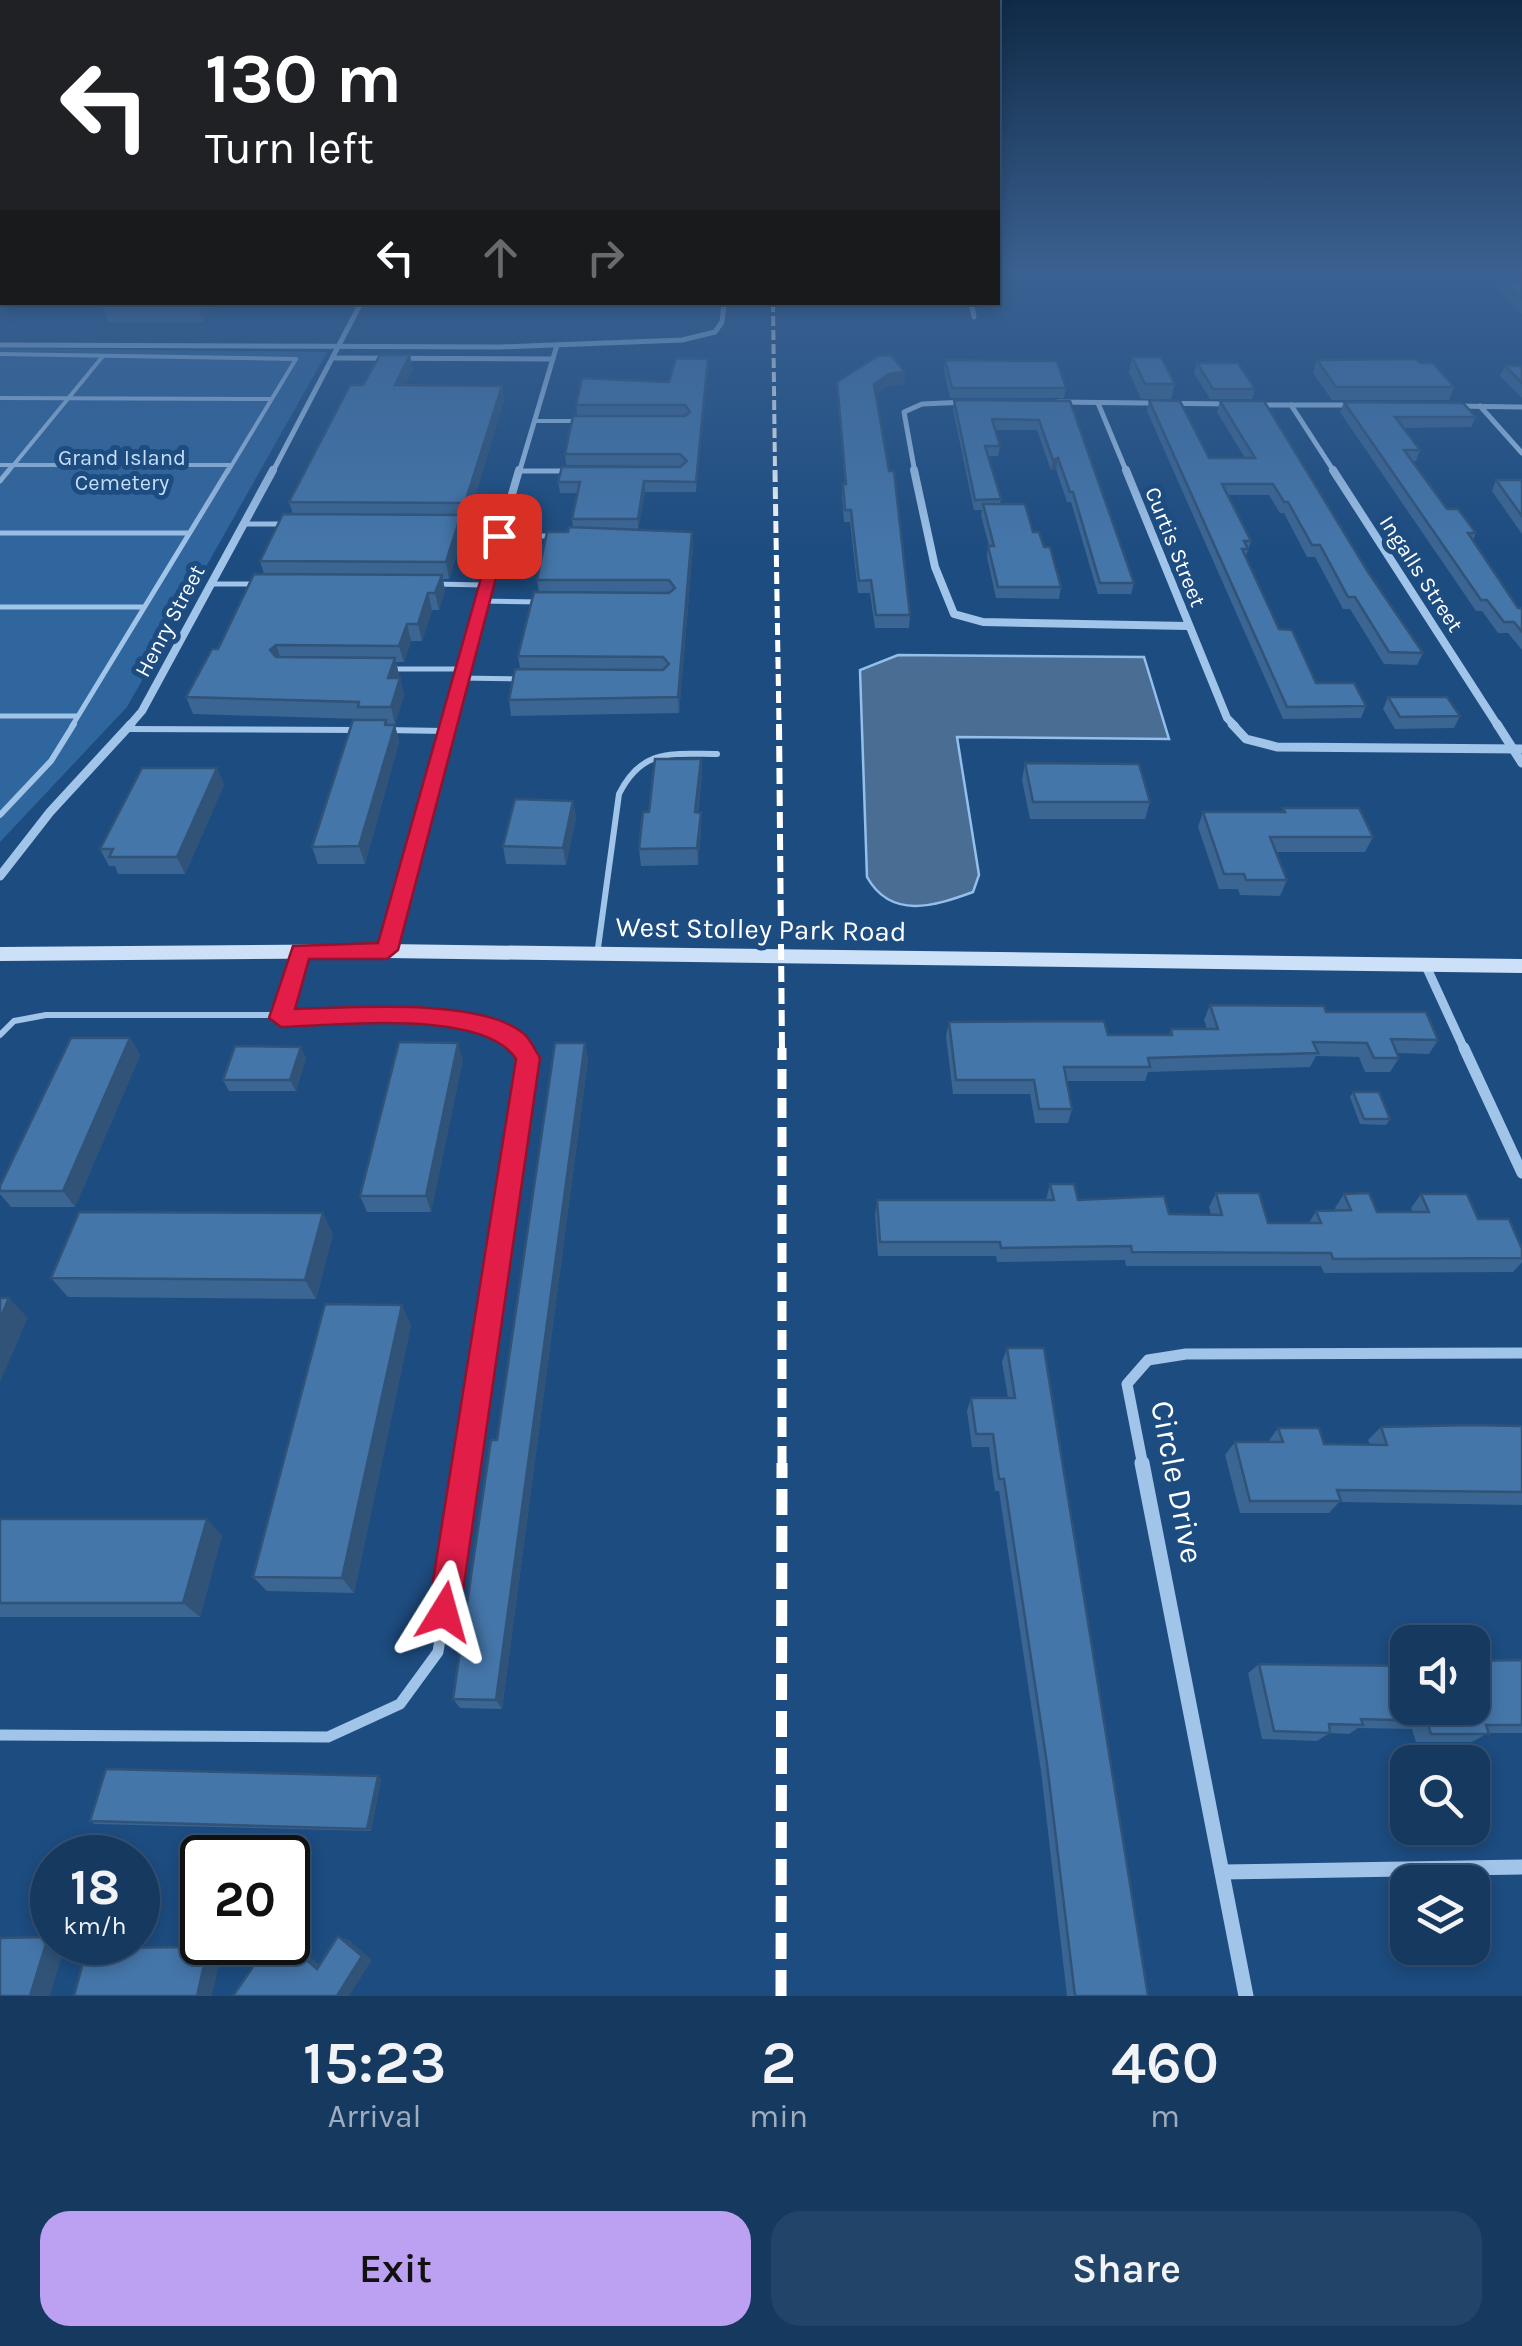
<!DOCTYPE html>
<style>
:root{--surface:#163960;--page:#234469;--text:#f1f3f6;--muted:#9eacbd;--line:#355375;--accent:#bca0f2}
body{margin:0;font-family:Karla,sans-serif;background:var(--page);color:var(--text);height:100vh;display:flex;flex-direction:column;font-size:38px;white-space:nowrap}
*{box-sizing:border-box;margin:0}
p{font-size:32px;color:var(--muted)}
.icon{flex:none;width:55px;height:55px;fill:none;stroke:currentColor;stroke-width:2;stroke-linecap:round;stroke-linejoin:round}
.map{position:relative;height:1996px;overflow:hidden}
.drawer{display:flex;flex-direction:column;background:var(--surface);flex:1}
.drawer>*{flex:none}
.guide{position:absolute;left:0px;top:0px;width:1000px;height:305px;box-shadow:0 5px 15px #0003,0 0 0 2px var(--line);background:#202124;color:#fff;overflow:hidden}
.tools{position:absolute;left:1390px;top:1625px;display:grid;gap:20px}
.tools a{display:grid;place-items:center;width:100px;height:100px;border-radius:20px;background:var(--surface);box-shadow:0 5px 15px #0003,0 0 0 2px var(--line);font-size:50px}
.speed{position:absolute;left:30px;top:1835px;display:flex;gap:20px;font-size:50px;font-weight:700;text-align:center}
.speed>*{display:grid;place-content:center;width:130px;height:130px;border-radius:50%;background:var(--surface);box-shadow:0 5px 15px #0003,0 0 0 2px var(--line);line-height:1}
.speed small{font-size:25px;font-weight:400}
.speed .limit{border:5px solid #111;border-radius:15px;background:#fff;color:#111}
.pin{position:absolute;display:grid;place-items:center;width:85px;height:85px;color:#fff;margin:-42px;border-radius:20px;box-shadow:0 5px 15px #0006}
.me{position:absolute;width:110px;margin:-55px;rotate:8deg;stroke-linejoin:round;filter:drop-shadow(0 0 8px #0008)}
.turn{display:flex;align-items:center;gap:35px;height:210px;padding:0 40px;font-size:45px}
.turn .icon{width:130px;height:130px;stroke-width:2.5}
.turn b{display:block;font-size:70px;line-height:85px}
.lanes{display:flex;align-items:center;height:95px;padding:0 40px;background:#0003;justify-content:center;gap:50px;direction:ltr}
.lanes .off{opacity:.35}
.eta{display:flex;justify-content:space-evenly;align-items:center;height:170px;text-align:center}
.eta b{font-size:60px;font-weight:600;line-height:70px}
.action{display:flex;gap:20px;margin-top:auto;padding:20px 40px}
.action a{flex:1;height:115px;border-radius:30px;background:var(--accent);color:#111;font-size:40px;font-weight:600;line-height:115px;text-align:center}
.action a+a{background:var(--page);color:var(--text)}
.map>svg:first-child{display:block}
</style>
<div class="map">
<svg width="1522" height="1996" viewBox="0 0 1522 1996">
<rect width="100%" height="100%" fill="#1d4c80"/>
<!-- green -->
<path fill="#30669e" d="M0,348L327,352L127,707L0,842Z"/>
<!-- water -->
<path fill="#4a6d94" stroke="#94bfeb" stroke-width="2.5" d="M898,655L1144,657L1169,739L957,737L979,875L973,892C935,906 891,920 867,877L860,670Z"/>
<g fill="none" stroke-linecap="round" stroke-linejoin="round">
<!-- lane-far4 -->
<g stroke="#a1c4e9" stroke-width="4">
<path d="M0,354L296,359L227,473"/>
<path d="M0,398L270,399"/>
<path d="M534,421H579"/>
<path d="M0,465H230"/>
<path d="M519,471H569"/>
<path d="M7,473L103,356"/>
</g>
<!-- lane-far3 -->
<g stroke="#a1c4e9" stroke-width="5">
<path d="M519,471H569"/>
<path d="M0,481L9,470"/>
<path d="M243,524H288"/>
<path d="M452,525H502"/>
<path d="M0,533H188"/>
<path d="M499,536H555"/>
<path d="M210,584H255"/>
<path d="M434,584L484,585"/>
<path d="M479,601L540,602"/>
<path d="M0,607H143"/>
<path d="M392,669H460"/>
<path d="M458,678L523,679"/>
<path d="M0,716H77"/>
<path d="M72,726L228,470"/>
</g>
<!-- lane-far2 -->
<g stroke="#a1c4e9" stroke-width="6">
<path d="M126,729L357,730"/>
<path d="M386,730L444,731"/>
<path d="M0,815L51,761L74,724"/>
<path d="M597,955L619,794C642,748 671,754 717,754"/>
<path d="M281,1018L301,952"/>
<path d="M0,1035L14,1021L46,1015H410L489,1026L516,1040L523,1051"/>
</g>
<!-- lane-far1 -->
<path stroke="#a1c4e9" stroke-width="9" d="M466,1466L528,1059L521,1048"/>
<!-- lane -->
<path stroke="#a1c4e9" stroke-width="11" d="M0,1735L328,1737L400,1704L438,1652L467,1463"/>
<!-- street-far4 -->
<g stroke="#a1c4e9" stroke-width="5">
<path d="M971,302L974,317"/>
<path d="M0,345L500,347L682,340L715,332L722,322L724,304L321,302"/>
<path d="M335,358L553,359"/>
<path d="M1058,402L1231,404"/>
<path d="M1098,403L1127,473"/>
<path d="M1253,405H1356"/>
<path d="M1291,405L1335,473"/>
<path d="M1453,406L1522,407"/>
<path d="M1480,406L1522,453"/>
<path d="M272,473L361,303"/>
<path d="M519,473L557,345"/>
<path d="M915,473L904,412L922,404L966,402"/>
</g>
<!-- street-far3 -->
<g stroke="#a1c4e9" stroke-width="8">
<path d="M914,470L935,567L954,614L983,622L1188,626"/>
<path d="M1126,470L1227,718L1235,726"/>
<path d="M1333,470L1498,726"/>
<path d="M129,726L142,711L273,470"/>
<path d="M445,726L519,470"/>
</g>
<!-- street-far2 -->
<g stroke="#a1c4e9" stroke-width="9">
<path d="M1232,724L1246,739L1277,747L1522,749"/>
<path d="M1497,724L1522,763"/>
<path d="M0,876L50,812L131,724"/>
<path d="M387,951L446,724"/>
<path d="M1425,964L1465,1051"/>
</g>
<!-- street-far1 -->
<g stroke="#a1c4e9" stroke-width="11">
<path d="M1464,1048L1522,1173"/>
<path d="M1143,1466L1127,1384L1148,1360L1186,1354L1522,1353"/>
</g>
<!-- street -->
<g stroke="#a1c4e9" stroke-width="15">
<path d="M1142,1463L1246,1996"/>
<path d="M1222,1872L1522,1867"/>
</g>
<!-- secondary -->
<path fill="#cce0f7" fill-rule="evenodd" d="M387,944L1522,959V973L387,958L0,961V947Z"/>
<!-- rail-far4 -->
<path stroke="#fff" stroke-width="4" stroke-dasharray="10 4" stroke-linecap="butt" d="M773,302L775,473"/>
<!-- rail-far3 -->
<path stroke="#fff" stroke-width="5" stroke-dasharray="12 5" stroke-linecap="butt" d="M775,470L779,726"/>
<!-- rail-far2 -->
<path stroke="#fff" stroke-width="6" stroke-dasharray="16 6" stroke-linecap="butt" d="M779,724L782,1051"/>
<!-- rail-far1 -->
<path stroke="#fff" stroke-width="9" stroke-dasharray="20 9" stroke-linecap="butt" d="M782,1466V1048"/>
<!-- rail -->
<path stroke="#fff" stroke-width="11" stroke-dasharray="26 11" stroke-linecap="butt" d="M781,1996L782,1463"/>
</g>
<!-- wall -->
<g fill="#3b6592">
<path d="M1472,273H1514L1512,279L1522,281V314L1496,287L1500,279H1477Z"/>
<path d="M101,302H218L203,322H108Z"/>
<path d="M1132,357L1175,384L1171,399H1141L1129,372Z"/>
<path d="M945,360L1066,388L1064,398H950L944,370Z"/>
<path d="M1317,360L1454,387L1449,400H1332L1313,373Z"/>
<path d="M1197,363L1255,389L1252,399H1210L1194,373Z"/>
<path d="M1505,366H1522V398L1500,376Z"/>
<path d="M708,369L696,492H645L638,530L693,547L679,713L511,716L509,700L520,669L518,656L539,592L537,580L568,532L573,527L572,519L578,493H560L558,482L682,466L566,465L565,454L685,416L577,415L576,405L669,382Z"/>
<path d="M413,370L405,385L502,386L504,401L468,519H462L464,531L449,579H443L445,591L439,610H432L422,641H411L404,662H396L399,675L398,678H400L404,695L395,724H387L395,725L399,742L365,864H318L312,847L361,719L193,714L186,697L264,574L260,561L293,514L289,502L363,385Z"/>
<path d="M905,372L904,384L888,386L876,394L910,615L909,628H875L870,593H858L850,522H844L842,496L843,484H845L837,394V382Z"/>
<path d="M954,400L1070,401L1134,583L1131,594H1098L1071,502H1067L1056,469L1051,470L1037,430H995L1000,446L998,456H988L1001,499L1000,504L1033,532L1044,547L1061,587L1059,599L996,598L987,557L988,546H989L981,515L982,510H974L953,410Z"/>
<path d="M1149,400L1209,458H1245L1217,412L1220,401L1368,572L1423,653L1417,665L1384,664L1350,609H1343L1315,557H1307L1284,513H1280L1269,495H1228L1251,541L1246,556L1279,629L1316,683L1366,706L1361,718L1283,719L1147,411Z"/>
<path d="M1344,402L1476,417L1471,427L1403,428L1420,450L1416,461H1412L1447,509L1476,533L1473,540L1518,608H1522V650L1508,633H1498L1482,611H1476L1340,412Z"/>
<path d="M1496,480H1522V534L1492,491Z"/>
<path d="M1388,697L1460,716L1454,728L1395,729L1383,709Z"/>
<path d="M701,759L702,776L698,812L701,813V830L698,865L641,866L639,849L649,812Z"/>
<path d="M1025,763L1150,802L1145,819H1030L1022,780Z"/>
<path d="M217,768L224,785L185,874H118L115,866H109L100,849Z"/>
<path d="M573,801L576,818L566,865L506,864L503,846Z"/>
<path d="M1283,808L1373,837L1365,852H1276L1287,880L1280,896L1240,895L1238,889H1219L1198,827L1203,812H1282Z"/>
<path d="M1210,1005L1326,1012L1438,1040L1429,1054L1397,1053L1399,1058L1390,1072H1365L1359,1057L1316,1056L1310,1067L1148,1072L1145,1081H1067L1072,1109L1068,1123H1035L1030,1094H953L946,1036L949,1022L1108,1035H1169L1171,1029H1207L1204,1020Z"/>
<path d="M130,1038L140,1055L75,1207H11L0,1194V1186Z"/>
<path d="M585,1043L588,1060L502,1709L460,1708L453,1699L497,1440Z"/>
<path d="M306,1058L296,1091H229L223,1080Z"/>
<path d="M463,1059L431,1212H367L360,1196Z"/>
<path d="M1353,1092L1390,1119L1386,1125L1360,1124L1350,1097Z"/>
<path d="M1050,1184L1078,1200L1169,1214L1211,1215L1209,1207L1216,1193L1268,1223H1309L1316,1211H1336L1335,1208L1344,1194L1377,1212H1413L1411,1208L1421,1194L1478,1219L1522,1249V1262L1513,1272L1324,1273L1321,1266H1126L1125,1260L997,1262L996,1256H878L875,1214L877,1200H1046Z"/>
<path d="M333,1234L316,1299L68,1297L51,1278Z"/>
<path d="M411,1325L354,1593L267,1591L253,1577Z"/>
<path d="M1007,1348L1148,1996H1067L1041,1771L999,1491H995L989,1447H972L967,1411L971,1398H1008L1002,1362Z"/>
<path d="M1522,1426V1505L1339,1502L1329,1513H1240L1225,1455L1235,1442H1268L1278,1428L1324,1444L1370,1445L1368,1440L1381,1427Z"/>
<path d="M0,1519L222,1535L200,1617H0Z"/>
<path d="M1522,1660V1733H1488L1472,1742H1416L1412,1729L1358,1728L1349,1734L1330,1733L1317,1741L1262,1739L1248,1673L1259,1664L1400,1666L1408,1662V1708Z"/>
<path d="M381,1779L371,1831L95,1824L90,1821Z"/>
</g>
<!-- shaded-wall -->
<g fill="#305377">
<path d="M198,302H218L203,322L197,304Z"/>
<path d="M410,355L413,370L398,400L395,385Z"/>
<path d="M708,359V369L696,492V482Z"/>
<path d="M905,372L904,384L888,386L873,396L874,384L889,374Z"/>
<path d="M502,386L504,401L468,519L465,503Z"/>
<path d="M1058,458L1056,469L1051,470L1053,460Z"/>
<path d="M644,481L645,492L638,530V519Z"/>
<path d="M461,515L464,531L449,579L446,562Z"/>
<path d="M692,532L693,547L679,713L678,697Z"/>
<path d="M442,575L445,591L439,610L435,593Z"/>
<path d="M428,593L432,610L422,641L418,624Z"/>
<path d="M407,624L411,641L404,662L399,646Z"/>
<path d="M276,645L282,662L276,667L270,650Z"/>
<path d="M395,658L399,675L393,695L388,678Z"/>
<path d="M400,678L404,695L395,724L391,707Z"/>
<path d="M386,720L391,737L395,725L399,742L365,864L359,846Z"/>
<path d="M701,759L702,776L695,829V812Z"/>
<path d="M217,768L224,785L185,874L177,857Z"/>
<path d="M573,801L576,818L566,865L563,848Z"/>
<path d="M701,813V830L698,865L697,848Z"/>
<path d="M130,1038L140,1055L75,1207L63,1191Z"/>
<path d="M458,1043L463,1059L431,1212L426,1196Z"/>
<path d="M585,1043L588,1060L502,1709L496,1700Z"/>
<path d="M301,1047L306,1058L296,1091L290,1080Z"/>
<path d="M323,1213L333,1234L316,1299L305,1280Z"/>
<path d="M9,1298L28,1318L0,1382V1319Z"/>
<path d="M402,1305L411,1325L354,1593L342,1578Z"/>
<path d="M207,1519L222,1535L200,1617L183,1603Z"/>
<path d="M378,1776L381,1779L371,1831L367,1829Z"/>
<path d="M338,1936L349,1940L372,1960L349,1996H337Z"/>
<path d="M48,1937L52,1938V1942H66L50,1996H30Z"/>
<path d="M288,1937L328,1972L317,1969L288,1942Z"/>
<path d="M208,1947L222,1951L212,1996H197Z"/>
</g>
<!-- building -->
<g fill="#4576aa" stroke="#305377" stroke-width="2.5">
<path d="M1500,278L1522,281V300Z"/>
<path d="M101,302H198L100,303Z"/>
<path d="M380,355H410L395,385L502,386L465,503L289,502L350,385H363Z"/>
<path d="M891,355L905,372L889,374L874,384L889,471H894L910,615H876L871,580L859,581L851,510H845L843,484H846L837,382L878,356Z"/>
<path d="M1132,357H1161L1175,384H1145Z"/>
<path d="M676,358L708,359L696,482L644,481L638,519H572L580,482H558L562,467H680L687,461L680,454H565L573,416H685L690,412L685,405H576L582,378L669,382Z"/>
<path d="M1416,359L1420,363H1433L1454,387H1336L1317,360Z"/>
<path d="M945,360L1057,361L1066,388H952Z"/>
<path d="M1197,363H1238L1255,389H1213Z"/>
<path d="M1505,366H1522V383Z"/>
<path d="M954,400L1070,401L1134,583H1100L1073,492H1070L1058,458L1053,460L1039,420L992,419L1000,446H985L1001,499L975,500Z"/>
<path d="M1149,400L1180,401L1209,458H1255L1220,401H1264L1368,572L1423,653L1389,652L1355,597H1348L1320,545H1312L1288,502H1284L1273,484H1222L1251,541H1244L1248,549H1242L1279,629L1292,630L1316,683H1354L1366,706L1287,707Z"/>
<path d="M1344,402L1463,403L1476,417H1395L1420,450H1404L1447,509H1458L1476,533H1468L1518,608H1522V632L1514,622H1504L1487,600H1481Z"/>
<path d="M1496,480H1522V516Z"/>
<path d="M983,504H1025L1033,532H1039L1044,547H1050L1061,587H998L988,546H994Z"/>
<path d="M283,514L461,515L446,562L260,561Z"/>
<path d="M569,527L692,532L678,697L509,700L515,669L663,670L669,664L663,657L518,656L534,592L669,593L675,588L669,580H537L547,532H568Z"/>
<path d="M254,574L442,575L435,593H428L418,624H407L399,646L276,645L270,650L276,657L395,658L388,678H400L391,707H358L359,702L186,697L212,649H218Z"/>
<path d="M1388,697H1447L1460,716L1400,717Z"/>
<path d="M353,720H386L385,725H395L359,846L312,847Z"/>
<path d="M655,759H701L695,812L701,813L697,848L639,849L643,812H649Z"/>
<path d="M1025,763L1139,764L1150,802H1033Z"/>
<path d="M142,768H217L177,857H109L113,849H100Z"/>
<path d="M515,799L573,801L563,848L503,846Z"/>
<path d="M1283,808H1359L1373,837H1270L1287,880H1246L1244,874H1224L1203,812H1285Z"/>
<path d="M1210,1005L1324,1006L1326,1012H1426L1438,1040L1391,1039L1399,1058H1374L1367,1043L1313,1042L1318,1053L1148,1058L1150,1067H1064L1072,1109H1039L1034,1080H956L949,1022L1104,1021L1108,1035H1172L1171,1029H1218Z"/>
<path d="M71,1038H130L63,1191H0V1186Z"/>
<path d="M399,1042L458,1043L426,1196H360Z"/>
<path d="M555,1043H585L496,1700L453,1699L491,1440H497Z"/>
<path d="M235,1046L301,1047L290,1080H223Z"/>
<path d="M1353,1092H1379L1390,1119H1364Z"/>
<path d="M1050,1184H1074L1078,1200L1164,1196L1169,1214L1222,1215L1216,1193H1259L1268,1223H1321L1316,1211L1351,1210L1344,1194L1369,1193L1377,1212H1429L1421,1194H1467L1478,1219H1509L1522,1249V1258L1333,1259L1331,1253L1132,1252L1131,1246L1001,1248L1000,1242H880L877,1200H1054Z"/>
<path d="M79,1212L323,1213L305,1280L51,1278Z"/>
<path d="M0,1298H9L0,1319Z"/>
<path d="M325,1304L402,1305L342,1578L253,1577Z"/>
<path d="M1007,1348H1044L1148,1996H1075L1047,1764L1004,1479H999L993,1434H976L971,1398H1015Z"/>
<path d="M1472,1425L1522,1426V1492L1337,1490L1341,1501H1250L1235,1442H1283L1278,1428H1319L1324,1444L1387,1445L1381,1427Z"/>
<path d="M0,1519H207L183,1603H0Z"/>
<path d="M1522,1660V1725H1486L1489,1734H1431L1427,1721L1361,1719L1363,1725L1329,1724L1330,1733L1274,1731L1259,1664L1408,1666V1708H1472V1661Z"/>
<path d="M106,1769L378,1776L367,1829L90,1821Z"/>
<path d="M338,1936L362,1956L337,1996H233L270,1942H286L317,1969Z"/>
<path d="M48,1937L30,1996H0V1938Z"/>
<path d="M208,1947L197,1996H74L87,1948Z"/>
</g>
<!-- sky -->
<linearGradient id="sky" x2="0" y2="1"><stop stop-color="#102a46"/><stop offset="0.49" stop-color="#3a6191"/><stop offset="1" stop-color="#3a6191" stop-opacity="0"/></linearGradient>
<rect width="1522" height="553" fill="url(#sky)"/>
<!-- route -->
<path fill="#e11d48" stroke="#92132f" stroke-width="2.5" d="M494,532L507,536L398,950L387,959H309L295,1009C351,1008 478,997 523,1033C530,1038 535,1050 540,1058L460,1612L455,1624L444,1629L433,1624L428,1612L516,1059C484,1008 336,1026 281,1027L269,1018L293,946L378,943Z"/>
<g text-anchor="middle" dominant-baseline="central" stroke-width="10" stroke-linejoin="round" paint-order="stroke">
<!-- far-park labels -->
<g font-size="22" fill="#c5ddf7" stroke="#1d4c80">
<text x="122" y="458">Grand Island<tspan x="122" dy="25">Cemetery</tspan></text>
</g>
<!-- far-street labels -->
<g font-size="22" fill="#fff" stroke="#1d4c80">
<text transform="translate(1175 547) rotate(68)">Curtis Street</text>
<text transform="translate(1421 574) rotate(57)">Ingalls Street</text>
<text transform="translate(170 621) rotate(-62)">Henry Street</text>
</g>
<!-- street labels -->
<g font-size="28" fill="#fff" stroke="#1d4c80">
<text transform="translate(761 929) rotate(1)">West Stolley Park Road</text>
</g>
<!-- near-street labels -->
<g font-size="32" fill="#fff" stroke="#1d4c80">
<text transform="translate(1177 1482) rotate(79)">Circle Drive</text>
</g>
</g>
</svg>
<div class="tools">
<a><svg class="icon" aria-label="sound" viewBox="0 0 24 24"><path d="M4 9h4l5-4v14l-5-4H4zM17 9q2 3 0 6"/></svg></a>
<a><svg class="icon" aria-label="search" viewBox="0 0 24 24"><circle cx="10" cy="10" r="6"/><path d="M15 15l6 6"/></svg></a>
<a><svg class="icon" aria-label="layers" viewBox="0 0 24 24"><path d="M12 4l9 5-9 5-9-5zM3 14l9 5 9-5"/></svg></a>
</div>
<div class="speed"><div>18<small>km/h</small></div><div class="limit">20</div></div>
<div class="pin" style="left:499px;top:536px;background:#d93025"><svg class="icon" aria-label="arrive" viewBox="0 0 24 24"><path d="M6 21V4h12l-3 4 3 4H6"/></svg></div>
<svg class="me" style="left:444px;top:1612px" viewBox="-20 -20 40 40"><path d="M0-17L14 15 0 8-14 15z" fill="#e11d48" stroke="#fff" stroke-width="4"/></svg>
<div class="guide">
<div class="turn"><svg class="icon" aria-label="left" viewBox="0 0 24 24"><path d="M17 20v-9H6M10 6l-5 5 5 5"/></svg><div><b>130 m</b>Turn left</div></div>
<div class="lanes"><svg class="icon" aria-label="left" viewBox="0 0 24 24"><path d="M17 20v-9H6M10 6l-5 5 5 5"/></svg><svg class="icon off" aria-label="ahead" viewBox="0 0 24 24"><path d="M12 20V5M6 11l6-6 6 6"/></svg><svg class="icon off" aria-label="right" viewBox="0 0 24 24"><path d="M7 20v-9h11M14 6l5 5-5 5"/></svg></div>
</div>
</div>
<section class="drawer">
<div class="eta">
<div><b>15:23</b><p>Arrival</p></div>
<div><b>2</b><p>min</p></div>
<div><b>460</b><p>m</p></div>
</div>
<div class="action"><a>Exit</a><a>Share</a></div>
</section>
